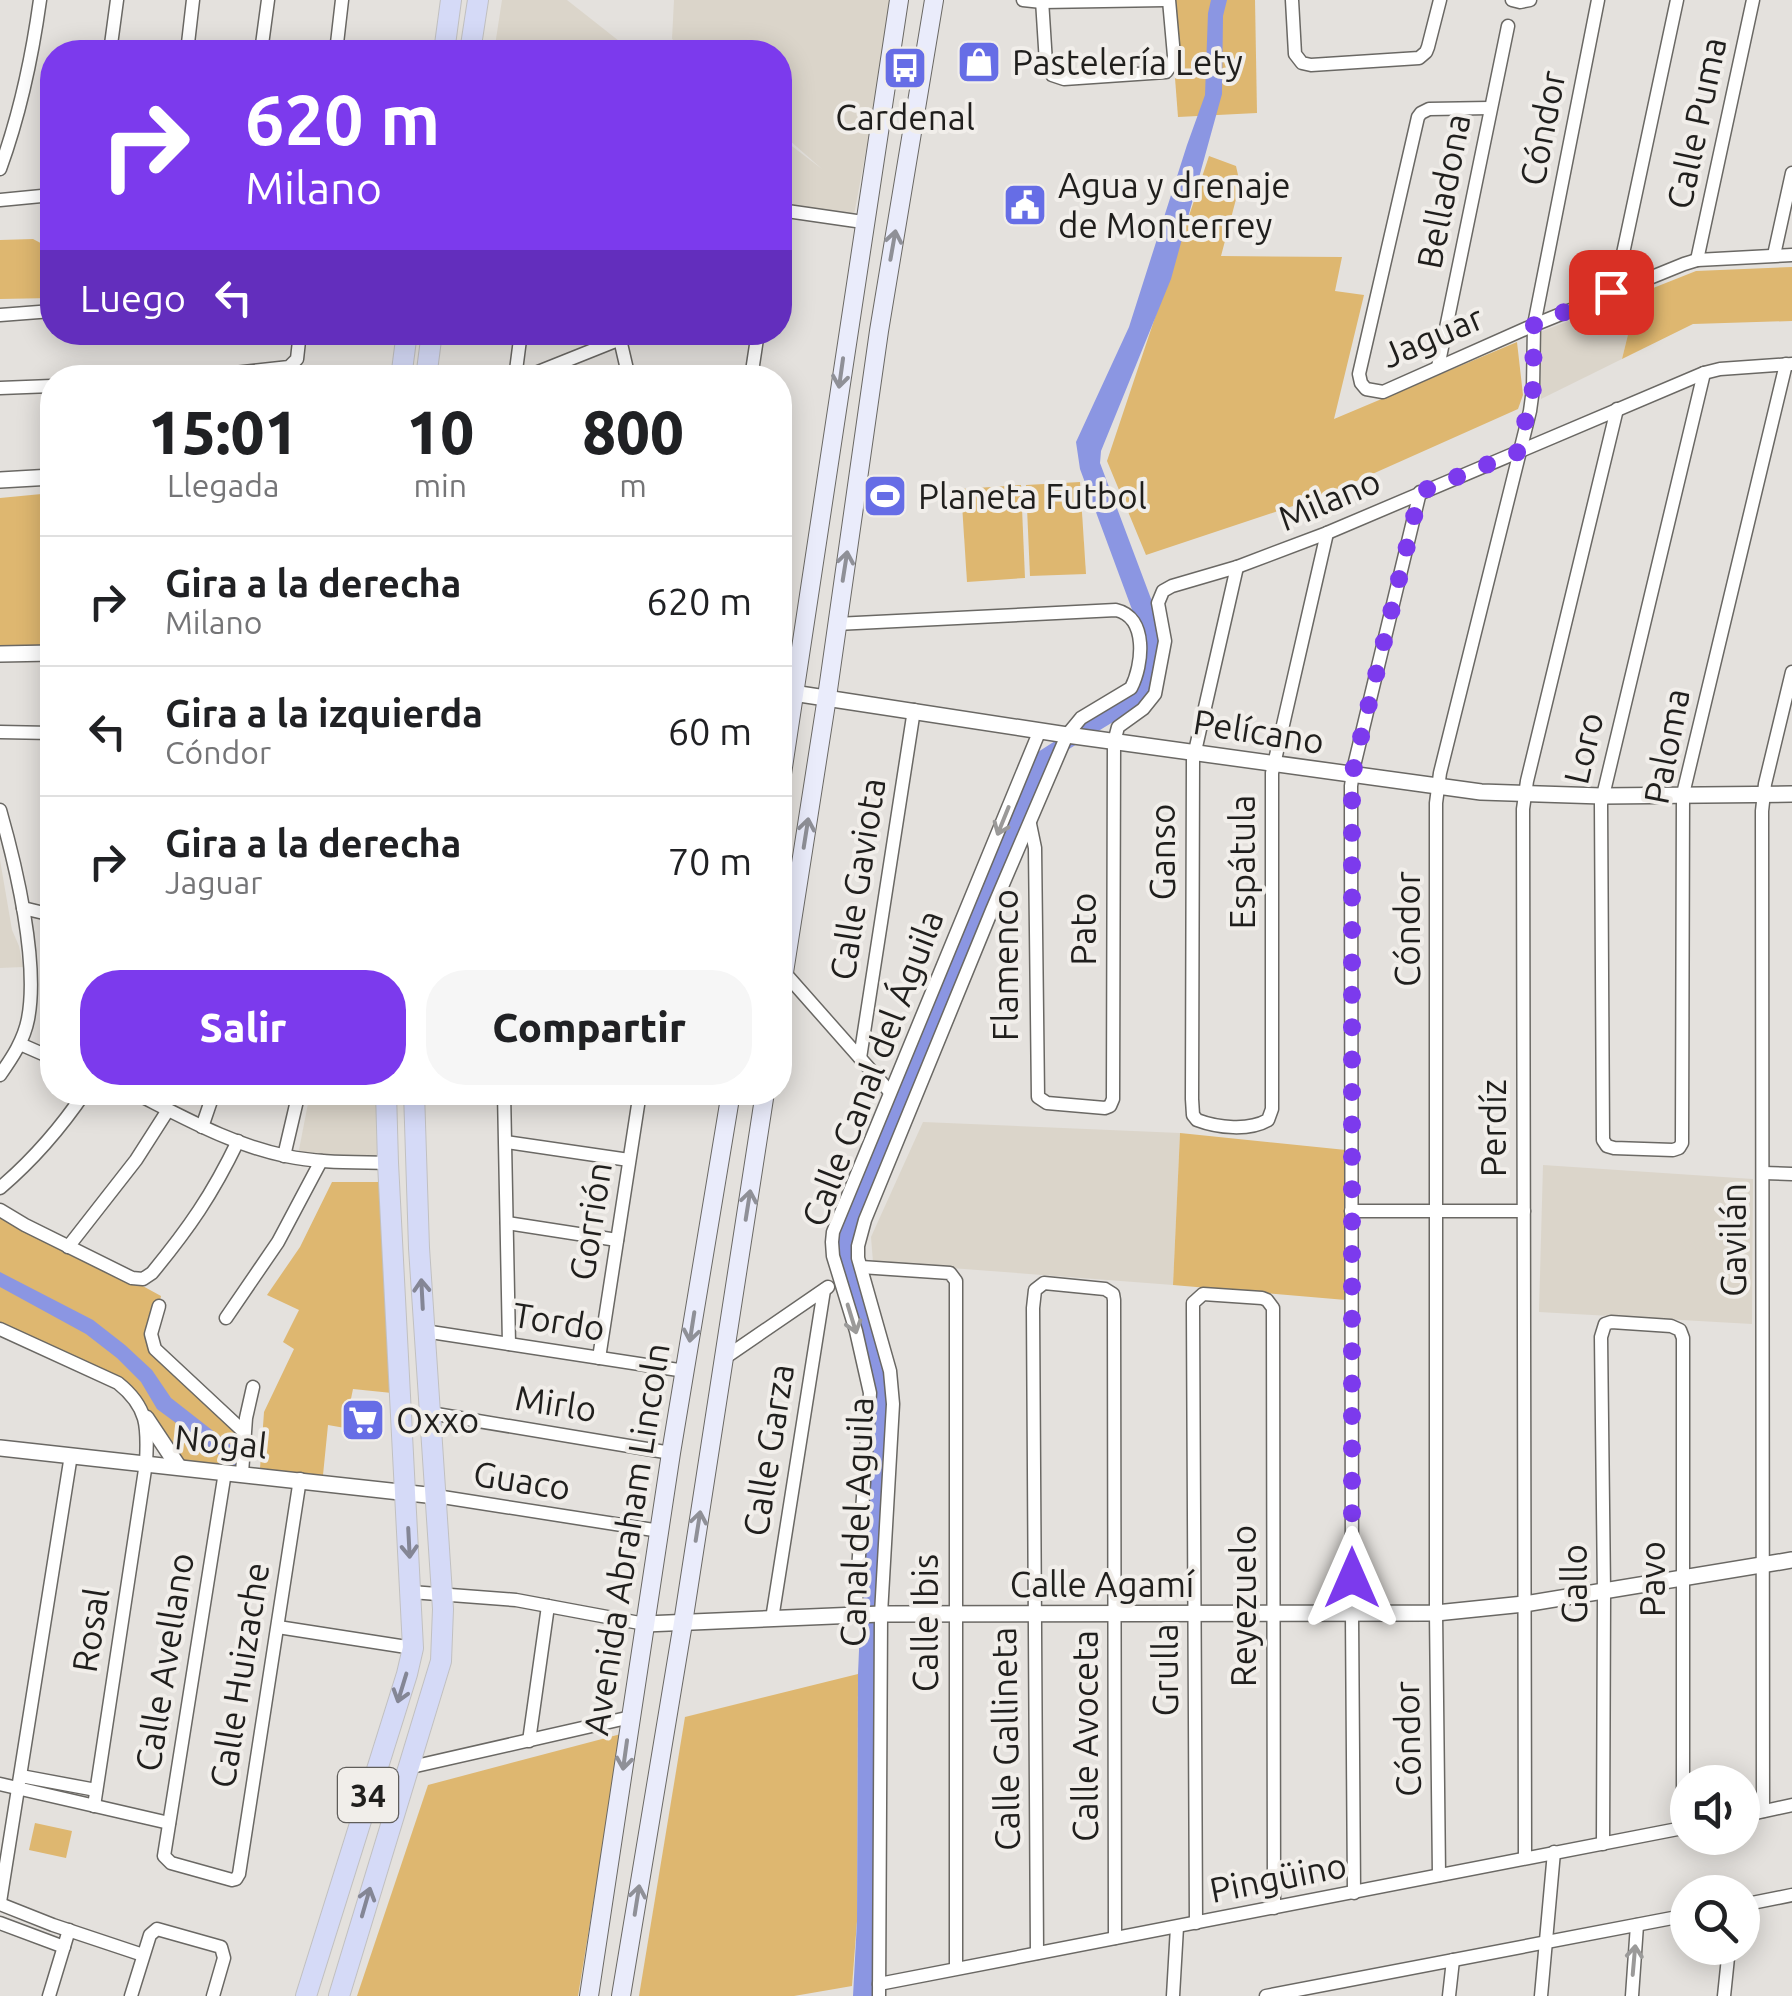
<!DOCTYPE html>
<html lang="es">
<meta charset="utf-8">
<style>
:root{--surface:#fff;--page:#f6f6f6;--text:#202124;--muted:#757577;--line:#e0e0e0;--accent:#7c3aed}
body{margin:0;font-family:Ubuntu,sans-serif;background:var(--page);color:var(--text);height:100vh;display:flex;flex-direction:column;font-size:38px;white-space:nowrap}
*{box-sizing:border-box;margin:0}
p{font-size:32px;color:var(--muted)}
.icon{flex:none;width:55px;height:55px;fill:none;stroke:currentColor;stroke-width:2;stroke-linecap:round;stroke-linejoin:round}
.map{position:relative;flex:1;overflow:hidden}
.sheet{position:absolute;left:40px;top:365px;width:752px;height:740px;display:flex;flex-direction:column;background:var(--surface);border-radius:40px;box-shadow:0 5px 25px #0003}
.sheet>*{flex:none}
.banner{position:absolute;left:40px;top:40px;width:752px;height:305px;border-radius:40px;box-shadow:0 5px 25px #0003;background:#7c3aed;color:#fff;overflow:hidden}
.fabs{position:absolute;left:1670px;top:1765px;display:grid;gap:20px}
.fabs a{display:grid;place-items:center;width:90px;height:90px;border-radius:50%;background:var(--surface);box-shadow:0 5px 25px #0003;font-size:50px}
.pin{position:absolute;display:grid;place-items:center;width:85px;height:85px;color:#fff;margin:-42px;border-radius:20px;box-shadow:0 5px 15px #0006}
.me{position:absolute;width:110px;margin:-55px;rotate:0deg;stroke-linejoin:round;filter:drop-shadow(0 0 8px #0008)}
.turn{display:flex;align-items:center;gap:35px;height:210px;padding:0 40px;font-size:45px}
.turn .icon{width:130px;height:130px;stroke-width:2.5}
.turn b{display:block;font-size:70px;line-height:85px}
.then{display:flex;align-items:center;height:95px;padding:0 40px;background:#0003;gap:20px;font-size:38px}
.eta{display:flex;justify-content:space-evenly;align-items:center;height:170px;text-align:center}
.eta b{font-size:60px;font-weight:800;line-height:70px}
.cta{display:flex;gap:20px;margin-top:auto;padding:20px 40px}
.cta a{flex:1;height:115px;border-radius:40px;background:var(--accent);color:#fff;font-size:40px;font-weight:800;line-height:115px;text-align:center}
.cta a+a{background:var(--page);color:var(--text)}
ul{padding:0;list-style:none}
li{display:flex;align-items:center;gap:30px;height:130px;padding:0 40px;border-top:2px solid var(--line)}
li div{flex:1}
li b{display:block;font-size:38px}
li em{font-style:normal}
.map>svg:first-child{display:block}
</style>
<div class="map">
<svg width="1792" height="1996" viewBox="0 0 1792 1996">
<rect width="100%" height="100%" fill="#e4e1dd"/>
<!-- built -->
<g fill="#dbd5ca">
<path d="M502,0H567L633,52H494Z"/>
<path d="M674,0H894L854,215L780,203V137L822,169L780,132V52H687L672,39Z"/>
<path d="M1638,294L1622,359L1541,399L1540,332Z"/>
<path d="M0,860L12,930L19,946L23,967L0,968Z"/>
<path d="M310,1093H378L380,1155L333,1157L298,1155Z"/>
<path d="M923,1122L1180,1133L1173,1285L873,1262L871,1237Z"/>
<path d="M1543,1165L1753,1179L1752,1324L1539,1312Z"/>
</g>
<!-- green -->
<g fill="#deb770">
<path d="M1169,0H1255L1257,113L1178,117Z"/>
<path d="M1209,156L1236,166L1240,184L1221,256L1342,257L1335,291L1364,295L1334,419L1517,342L1523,395L1518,409L1323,496L1146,555L1107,461Z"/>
<path d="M33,239L52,249V298L0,299V240Z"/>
<path d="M1792,267V321L1693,324L1622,359L1638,294L1696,271Z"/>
<path d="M1080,482L1086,574L1030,576L1026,485Z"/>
<path d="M1021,485L1025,578L967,582L961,489Z"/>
<path d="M52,493V649L0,648V498Z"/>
<path d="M1180,1133L1346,1150V1300L1173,1285Z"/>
<path d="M332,1182H379L392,1393L353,1389L345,1428L328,1425L323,1475L260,1469L264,1412L294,1349L283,1342L299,1310L267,1295L300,1247Z"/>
<path d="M0,1208L161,1296L151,1342L244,1432L242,1473L178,1466L131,1393L0,1329Z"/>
<path d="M858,1674L857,1921L852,1986L794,1996H639L685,1717Z"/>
<path d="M621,1734L578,1996H357L428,1785Z"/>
<path d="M35,1823L72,1831L66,1858L29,1850Z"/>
</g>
<!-- water -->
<g fill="#8b96e2">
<path d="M1211,0H1227L1223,16L1222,94L1171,279L1101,451L1100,463L1165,636L1155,694L1143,709L1113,722L1051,760L858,1246L890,1371L883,1570L879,1996H853L857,1921L858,1674L870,1393L833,1232L1038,752L1133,691L1144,642L1080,469L1076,442L1129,327L1187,145L1205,95L1208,13Z"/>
<path d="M0,1272L93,1320L125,1345L152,1370L171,1398L240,1452L237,1468L157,1409L141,1382L117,1358L86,1334L0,1287Z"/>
</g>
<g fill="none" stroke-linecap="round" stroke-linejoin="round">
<defs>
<g id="minor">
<path d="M1023,0L1042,2L1165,0"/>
<path d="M1042,0L1046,63L1052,75L1064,79L1166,72L1173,62L1174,56L1169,0"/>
<path d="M1292,0L1295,54L1302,63L1311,65L1419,58L1426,52L1428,47L1440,0"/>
<path d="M1512,0L1520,2L1530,0"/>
<path d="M110,52L117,0"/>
<path d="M187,52L193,0"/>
<path d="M261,52L268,0"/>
<path d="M336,52L342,0"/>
<path d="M1490,108L1429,109L1421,113L1418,117L1359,374L1361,383L1366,389L1383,392L1534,325L1684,264L1697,260L1792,255"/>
<path d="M0,169C20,114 32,58 40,0"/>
<path d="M0,200L52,195"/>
<path d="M780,210L863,222"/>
<path d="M1774,255L1792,173"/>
<path d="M1697,260L1753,0"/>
<path d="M1615,291L1677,0"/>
<path d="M0,315L52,311"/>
<path d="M619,335L629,378"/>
<path d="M1438,367L1508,26"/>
<path d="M1704,373L1601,804L1603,1140L1607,1146L1614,1148L1673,1150L1679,1148L1682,1143L1683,794L1786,364"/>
<path d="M190,378L289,367L297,359L300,332"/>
<path d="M515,378L521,332"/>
<path d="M523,378L638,332"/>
<path d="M735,378L752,371"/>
<path d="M751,378L758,332"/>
<path d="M0,388L52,386"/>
<path d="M1237,567L1193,760L1192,1099L1193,1115L1197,1120C1218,1128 1249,1131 1268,1120L1272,1109V773L1327,533"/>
<path d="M836,624L1116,610C1148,617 1143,665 1131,688L1081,718L1067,735L992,910L865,1220L858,1246V1258L890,1371L893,1404L881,1614L879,1996"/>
<path d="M0,732L52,733"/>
<path d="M0,810C16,866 39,962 28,1019C24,1040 12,1058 0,1075"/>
<path d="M1030,824L1035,848L1038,1097L1047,1103L1105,1108L1110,1106L1113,1099L1114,742L1118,727L1143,709L1155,694L1165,641L1158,603L1163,591L1172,586L1237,567L1327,533L1704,373L1720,369L1792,364"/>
<path d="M23,908L52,915"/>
<path d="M784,972L890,1092"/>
<path d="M20,1044L52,1058"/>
<path d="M860,1058L914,710"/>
<path d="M133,1092C183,1117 232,1145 286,1156C319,1163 354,1162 388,1163"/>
<path d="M504,1092L509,1344"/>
<path d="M202,1127L214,1092"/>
<path d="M506,1142L629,1160"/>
<path d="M284,1156L299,1092"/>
<path d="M1763,1173L1792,1174"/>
<path d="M0,1188C34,1159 60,1129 85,1092"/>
<path d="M0,1210L25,1225L132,1278L143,1279L152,1273C189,1228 212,1195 238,1141"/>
<path d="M1351,1211H1524"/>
<path d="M507,1223L617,1240"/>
<path d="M68,1247L136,1160L168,1110"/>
<path d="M861,1267L950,1273L956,1281V1968"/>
<path d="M159,1306L151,1334L155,1349L244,1432"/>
<path d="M226,1318L278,1242L321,1161"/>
<path d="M0,1329L118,1383C148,1407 148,1427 146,1463L94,1806"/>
<path d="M424,1331L685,1371"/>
<path d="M599,1358L640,1092"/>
<path d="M723,1359L828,1287"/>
<path d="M430,1413L671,1453"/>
<path d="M225,1472L164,1856L171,1863L232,1880L236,1879L239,1874L300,1479"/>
<path d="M242,1473L246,1418L253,1387"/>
<path d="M436,1496L660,1531"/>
<path d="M411,1592L516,1600L645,1624"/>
<path d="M855,1615L870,1393L856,1331L833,1256L832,1242L833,1232L1040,730"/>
<path d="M772,1619L824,1290"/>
<path d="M278,1627L413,1648"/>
<path d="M529,1741L548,1606"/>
<path d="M407,1768L631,1717"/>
<path d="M21,1776L96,1790"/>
<path d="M0,1784L169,1823"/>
<path d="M1763,1811L1762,811L1765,784L1792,672"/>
<path d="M1742,1816L1792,1805"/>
<path d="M1603,1844L1604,1591L1601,1337L1605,1324L1611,1322L1671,1326L1680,1330L1683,1338V1828"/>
<path d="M1525,1857L1523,809L1527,781L1617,409"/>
<path d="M1439,1875L1436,1613V803L1440,773L1530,411L1533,389L1534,325L1598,0"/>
<path d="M1354,1893L1352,1615L1351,786L1354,766L1420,492"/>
<path d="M0,1902L71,1455"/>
<path d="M0,1904L53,1925L143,1955"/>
<path d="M1742,1905L1792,1895"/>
<path d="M0,1923L64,1947"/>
<path d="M1196,1923L1193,1311V1303L1203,1294L1262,1298L1267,1300L1273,1308L1274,1908"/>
<path d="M1037,1953L1033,1308L1035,1290L1044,1283L1105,1289L1113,1294L1114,1300L1115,1938"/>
<path d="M879,1984L1688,1827"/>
<path d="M49,1996L69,1930"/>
<path d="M131,1996L150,1935L157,1929L221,1947L224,1958L213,1996"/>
<path d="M1173,1996L1177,1927"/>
<path d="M1266,1996L1688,1915"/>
<path d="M1449,1996L1453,1960"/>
<path d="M1541,1996L1554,1852"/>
<path d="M1632,1996L1637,1925"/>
<path d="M1724,1996L1729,1948"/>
</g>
<g id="tertiary">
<path d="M0,480L52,477"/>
<path d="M0,654L52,653"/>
<path d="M780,691L1067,735L1481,792L1602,796L1792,794"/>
<path d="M146,1418L178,1466"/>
<path d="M0,1448L436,1496"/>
<path d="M645,1624L881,1614L1436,1613L1524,1604L1792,1560"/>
</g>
<g id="secondary">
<path d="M780,787L899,0"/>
<path d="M780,998L827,697L879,331L934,0"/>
<path d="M589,1996L671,1453L731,1092"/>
<path d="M621,1996L683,1623L765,1092"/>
</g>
<g id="primary">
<path d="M444,52L451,0"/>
<path d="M470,52L478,0"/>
<path d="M401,378L407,332"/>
<path d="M426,378L432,332"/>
<path d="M306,1996L407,1674L413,1648L388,1163L386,1092"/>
<path d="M339,1996L441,1661L443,1609L419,1248L414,1092"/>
</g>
</defs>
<!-- minor casing -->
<use href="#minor" stroke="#6a6864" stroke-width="15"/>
<!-- tertiary casing -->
<use href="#tertiary" stroke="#6a6864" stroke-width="18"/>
<!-- secondary casing -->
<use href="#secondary" stroke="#6a6864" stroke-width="20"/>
<!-- primary casing -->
<use href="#primary" stroke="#c1c0c0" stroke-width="22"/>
<!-- minor -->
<use href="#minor" stroke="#fff" stroke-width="12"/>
<!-- tertiary -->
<use href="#tertiary" stroke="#fff" stroke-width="15"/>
<!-- secondary -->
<use href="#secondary" stroke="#eaecfb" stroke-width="18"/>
<!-- primary -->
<use href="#primary" stroke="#d5daf7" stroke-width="20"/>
</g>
<!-- one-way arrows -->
<defs><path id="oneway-shaft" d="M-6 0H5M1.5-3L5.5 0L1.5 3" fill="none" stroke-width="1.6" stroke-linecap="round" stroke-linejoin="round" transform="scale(2.5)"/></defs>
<g stroke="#8f9097">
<use href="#oneway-shaft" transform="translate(893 245) rotate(-80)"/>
<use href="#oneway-shaft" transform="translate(841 373) rotate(98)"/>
<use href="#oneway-shaft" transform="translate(845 566) rotate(-81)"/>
<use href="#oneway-shaft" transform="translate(806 833) rotate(-81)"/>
<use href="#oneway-shaft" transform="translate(748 1205) rotate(-81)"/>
<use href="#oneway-shaft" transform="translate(692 1327) rotate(99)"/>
<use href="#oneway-shaft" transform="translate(698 1526) rotate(-81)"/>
<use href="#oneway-shaft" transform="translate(625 1755) rotate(98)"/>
<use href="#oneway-shaft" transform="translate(637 1900) rotate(-81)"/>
</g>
<g stroke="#9b9a99">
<use href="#oneway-shaft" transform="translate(1003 821) rotate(112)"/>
<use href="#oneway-shaft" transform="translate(852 1319) rotate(73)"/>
<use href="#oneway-shaft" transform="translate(1634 1960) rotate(-85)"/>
</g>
<g stroke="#848695">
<use href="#oneway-shaft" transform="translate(422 1294) rotate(-93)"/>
<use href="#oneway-shaft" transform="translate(409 1543) rotate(87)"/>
<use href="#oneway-shaft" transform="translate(402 1688) rotate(107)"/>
<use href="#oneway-shaft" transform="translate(366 1902) rotate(-74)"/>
</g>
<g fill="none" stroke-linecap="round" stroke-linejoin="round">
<!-- route -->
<path stroke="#7c3aed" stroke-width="18" stroke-dasharray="0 32.4" d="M1352,1578V786L1354,766L1420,492L1518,452L1533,389L1534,325L1611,292"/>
</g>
<!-- icons -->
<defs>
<symbol id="shop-square" viewBox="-11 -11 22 22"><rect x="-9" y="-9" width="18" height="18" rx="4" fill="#666de6" stroke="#f1eeea"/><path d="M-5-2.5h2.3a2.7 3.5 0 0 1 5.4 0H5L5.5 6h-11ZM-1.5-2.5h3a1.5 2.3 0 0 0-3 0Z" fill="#fff"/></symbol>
<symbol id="bus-square" viewBox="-11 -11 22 22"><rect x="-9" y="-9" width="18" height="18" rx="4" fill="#666de6" stroke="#f1eeea"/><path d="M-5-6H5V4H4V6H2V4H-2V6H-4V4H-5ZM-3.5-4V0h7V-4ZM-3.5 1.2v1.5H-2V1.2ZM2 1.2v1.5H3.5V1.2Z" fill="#fff"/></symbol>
<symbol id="civic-square" viewBox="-11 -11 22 22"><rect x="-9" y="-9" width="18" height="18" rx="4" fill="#666de6" stroke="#f1eeea"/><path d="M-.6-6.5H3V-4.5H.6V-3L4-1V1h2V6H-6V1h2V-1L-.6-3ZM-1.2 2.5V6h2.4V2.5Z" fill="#fff"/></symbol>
<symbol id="stadium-square" viewBox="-11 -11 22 22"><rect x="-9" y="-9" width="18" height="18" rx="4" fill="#666de6" stroke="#f1eeea"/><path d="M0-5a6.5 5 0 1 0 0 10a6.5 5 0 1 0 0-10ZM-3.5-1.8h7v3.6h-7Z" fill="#fff"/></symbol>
<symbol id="supermarket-square" viewBox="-11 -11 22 22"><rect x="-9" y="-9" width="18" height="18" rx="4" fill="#666de6" stroke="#f1eeea"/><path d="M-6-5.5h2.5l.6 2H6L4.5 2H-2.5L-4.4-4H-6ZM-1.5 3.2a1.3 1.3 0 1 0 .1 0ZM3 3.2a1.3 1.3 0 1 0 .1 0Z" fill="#fff"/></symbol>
</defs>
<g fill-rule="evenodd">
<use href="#shop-square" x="954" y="37" width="50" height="50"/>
<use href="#bus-square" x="880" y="43" width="50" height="50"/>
<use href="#civic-square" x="1000" y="180" width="50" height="50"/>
<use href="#stadium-square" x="860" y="471" width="50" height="50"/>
<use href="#supermarket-square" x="338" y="1395" width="50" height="50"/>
</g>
<g text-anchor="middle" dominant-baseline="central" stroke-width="8" stroke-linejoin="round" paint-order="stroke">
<!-- shield labels -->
<rect fill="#f1eeea" stroke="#5f5d5a" stroke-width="2.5" x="338" y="1768" width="60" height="54" rx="8"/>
<g font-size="32" font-weight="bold" fill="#201f1d">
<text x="368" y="1795">34</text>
</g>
<!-- poi labels -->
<g font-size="35" fill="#201f1d" stroke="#f1eeea" text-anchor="start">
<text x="1012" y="62">Pastelería Lety</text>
<text x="905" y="117" text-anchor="middle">Cardenal</text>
<text x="1058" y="185">Agua y drenaje<tspan x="1058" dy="40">de Monterrey</tspan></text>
<text x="918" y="496">Planeta Futbol</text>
<text x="396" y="1420">Oxxo</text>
</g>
<!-- street labels -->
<g font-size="35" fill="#201f1d" stroke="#f1eeea">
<text transform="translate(1696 123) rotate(-78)">Calle Puma</text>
<text transform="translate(1542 128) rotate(-79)">Cóndor</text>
<text transform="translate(1443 191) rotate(-79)">Belladona</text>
<text transform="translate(1432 336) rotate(-23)">Jaguar</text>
<text transform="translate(1329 499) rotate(-23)">Milano</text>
<text transform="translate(1259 731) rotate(9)">Pelícano</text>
<text transform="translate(1666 746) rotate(-79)">Paloma</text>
<text transform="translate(1583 748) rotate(-77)">Loro</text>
<text transform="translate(1162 852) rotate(-90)">Ganso</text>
<text transform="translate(1242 862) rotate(-90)">Espátula</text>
<text transform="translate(857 879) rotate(-81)">Calle Gaviota</text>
<text transform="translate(1083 929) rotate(-90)">Pato</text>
<text transform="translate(1407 929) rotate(-90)">Cóndor</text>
<text transform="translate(1005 965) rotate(-90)">Flamenco</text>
<text transform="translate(872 1068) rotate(-69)">Calle Canal del Águila</text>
<text transform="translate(1493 1128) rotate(-90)">Perdíz</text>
<text transform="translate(590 1221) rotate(-81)">Gorrión</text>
<text transform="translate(1733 1240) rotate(-90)">Gavilán</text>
<text transform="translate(559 1321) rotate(9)">Tordo</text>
<text transform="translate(556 1403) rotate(9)">Mirlo</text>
<text transform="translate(221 1441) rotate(6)">Nogal</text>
<text transform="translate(768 1450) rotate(-81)">Calle Garza</text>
<text transform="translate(522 1480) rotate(9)">Guaco</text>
<text transform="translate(856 1522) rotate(-88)">Canal del Aguila</text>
<text transform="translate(626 1539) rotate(-81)">Avenida Abraham Lincoln</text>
<text transform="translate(1652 1579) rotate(-90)">Pavo</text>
<text x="1102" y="1584">Calle Agamí</text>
<text transform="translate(1574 1584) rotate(-90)">Gallo</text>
<text transform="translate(1243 1606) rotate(-90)">Reyezuelo</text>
<text transform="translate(925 1623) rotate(-90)">Calle Ibis</text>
<text transform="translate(90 1630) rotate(-81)">Rosal</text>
<text transform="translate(164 1662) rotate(-81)">Calle Avellano</text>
<text transform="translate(1165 1670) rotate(-90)">Grulla</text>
<text transform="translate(239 1675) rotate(-81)">Calle Huizache</text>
<text transform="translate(1085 1736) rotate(-90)">Calle Avoceta</text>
<text transform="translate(1005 1739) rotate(-91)">Calle Gallineta</text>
<text transform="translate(1407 1739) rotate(-91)">Cóndor</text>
<text transform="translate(1278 1877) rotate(-11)">Pingüino</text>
</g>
</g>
</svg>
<div class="fabs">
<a><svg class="icon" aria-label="sound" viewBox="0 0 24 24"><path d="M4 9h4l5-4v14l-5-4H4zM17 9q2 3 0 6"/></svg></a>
<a><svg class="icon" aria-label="search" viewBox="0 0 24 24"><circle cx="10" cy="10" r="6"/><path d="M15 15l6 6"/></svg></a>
</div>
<div class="pin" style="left:1611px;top:292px;background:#d93025"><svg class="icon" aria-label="arrive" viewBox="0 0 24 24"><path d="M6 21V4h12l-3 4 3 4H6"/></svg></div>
<svg class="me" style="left:1352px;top:1578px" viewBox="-20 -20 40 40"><path d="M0-17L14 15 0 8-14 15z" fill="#7c3aed" stroke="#fff" stroke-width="4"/></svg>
<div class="banner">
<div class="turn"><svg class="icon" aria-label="right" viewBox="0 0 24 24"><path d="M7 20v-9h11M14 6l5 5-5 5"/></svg><div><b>620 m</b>Milano</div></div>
<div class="then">Luego<svg class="icon" aria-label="left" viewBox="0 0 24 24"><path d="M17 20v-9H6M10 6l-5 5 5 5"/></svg></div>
</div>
<section class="sheet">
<div class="eta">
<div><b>15:01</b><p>Llegada</p></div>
<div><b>10</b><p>min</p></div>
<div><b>800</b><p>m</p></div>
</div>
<ul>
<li><svg class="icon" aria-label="right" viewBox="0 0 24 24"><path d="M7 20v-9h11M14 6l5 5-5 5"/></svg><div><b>Gira a la derecha</b><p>Milano</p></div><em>620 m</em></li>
<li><svg class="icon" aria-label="left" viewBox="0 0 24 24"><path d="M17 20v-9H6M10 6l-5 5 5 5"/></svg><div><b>Gira a la izquierda</b><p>Cóndor</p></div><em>60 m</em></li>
<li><svg class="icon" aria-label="right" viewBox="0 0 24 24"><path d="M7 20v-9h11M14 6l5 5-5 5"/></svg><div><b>Gira a la derecha</b><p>Jaguar</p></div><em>70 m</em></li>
</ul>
<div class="cta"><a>Salir</a><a>Compartir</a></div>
</section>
</div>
